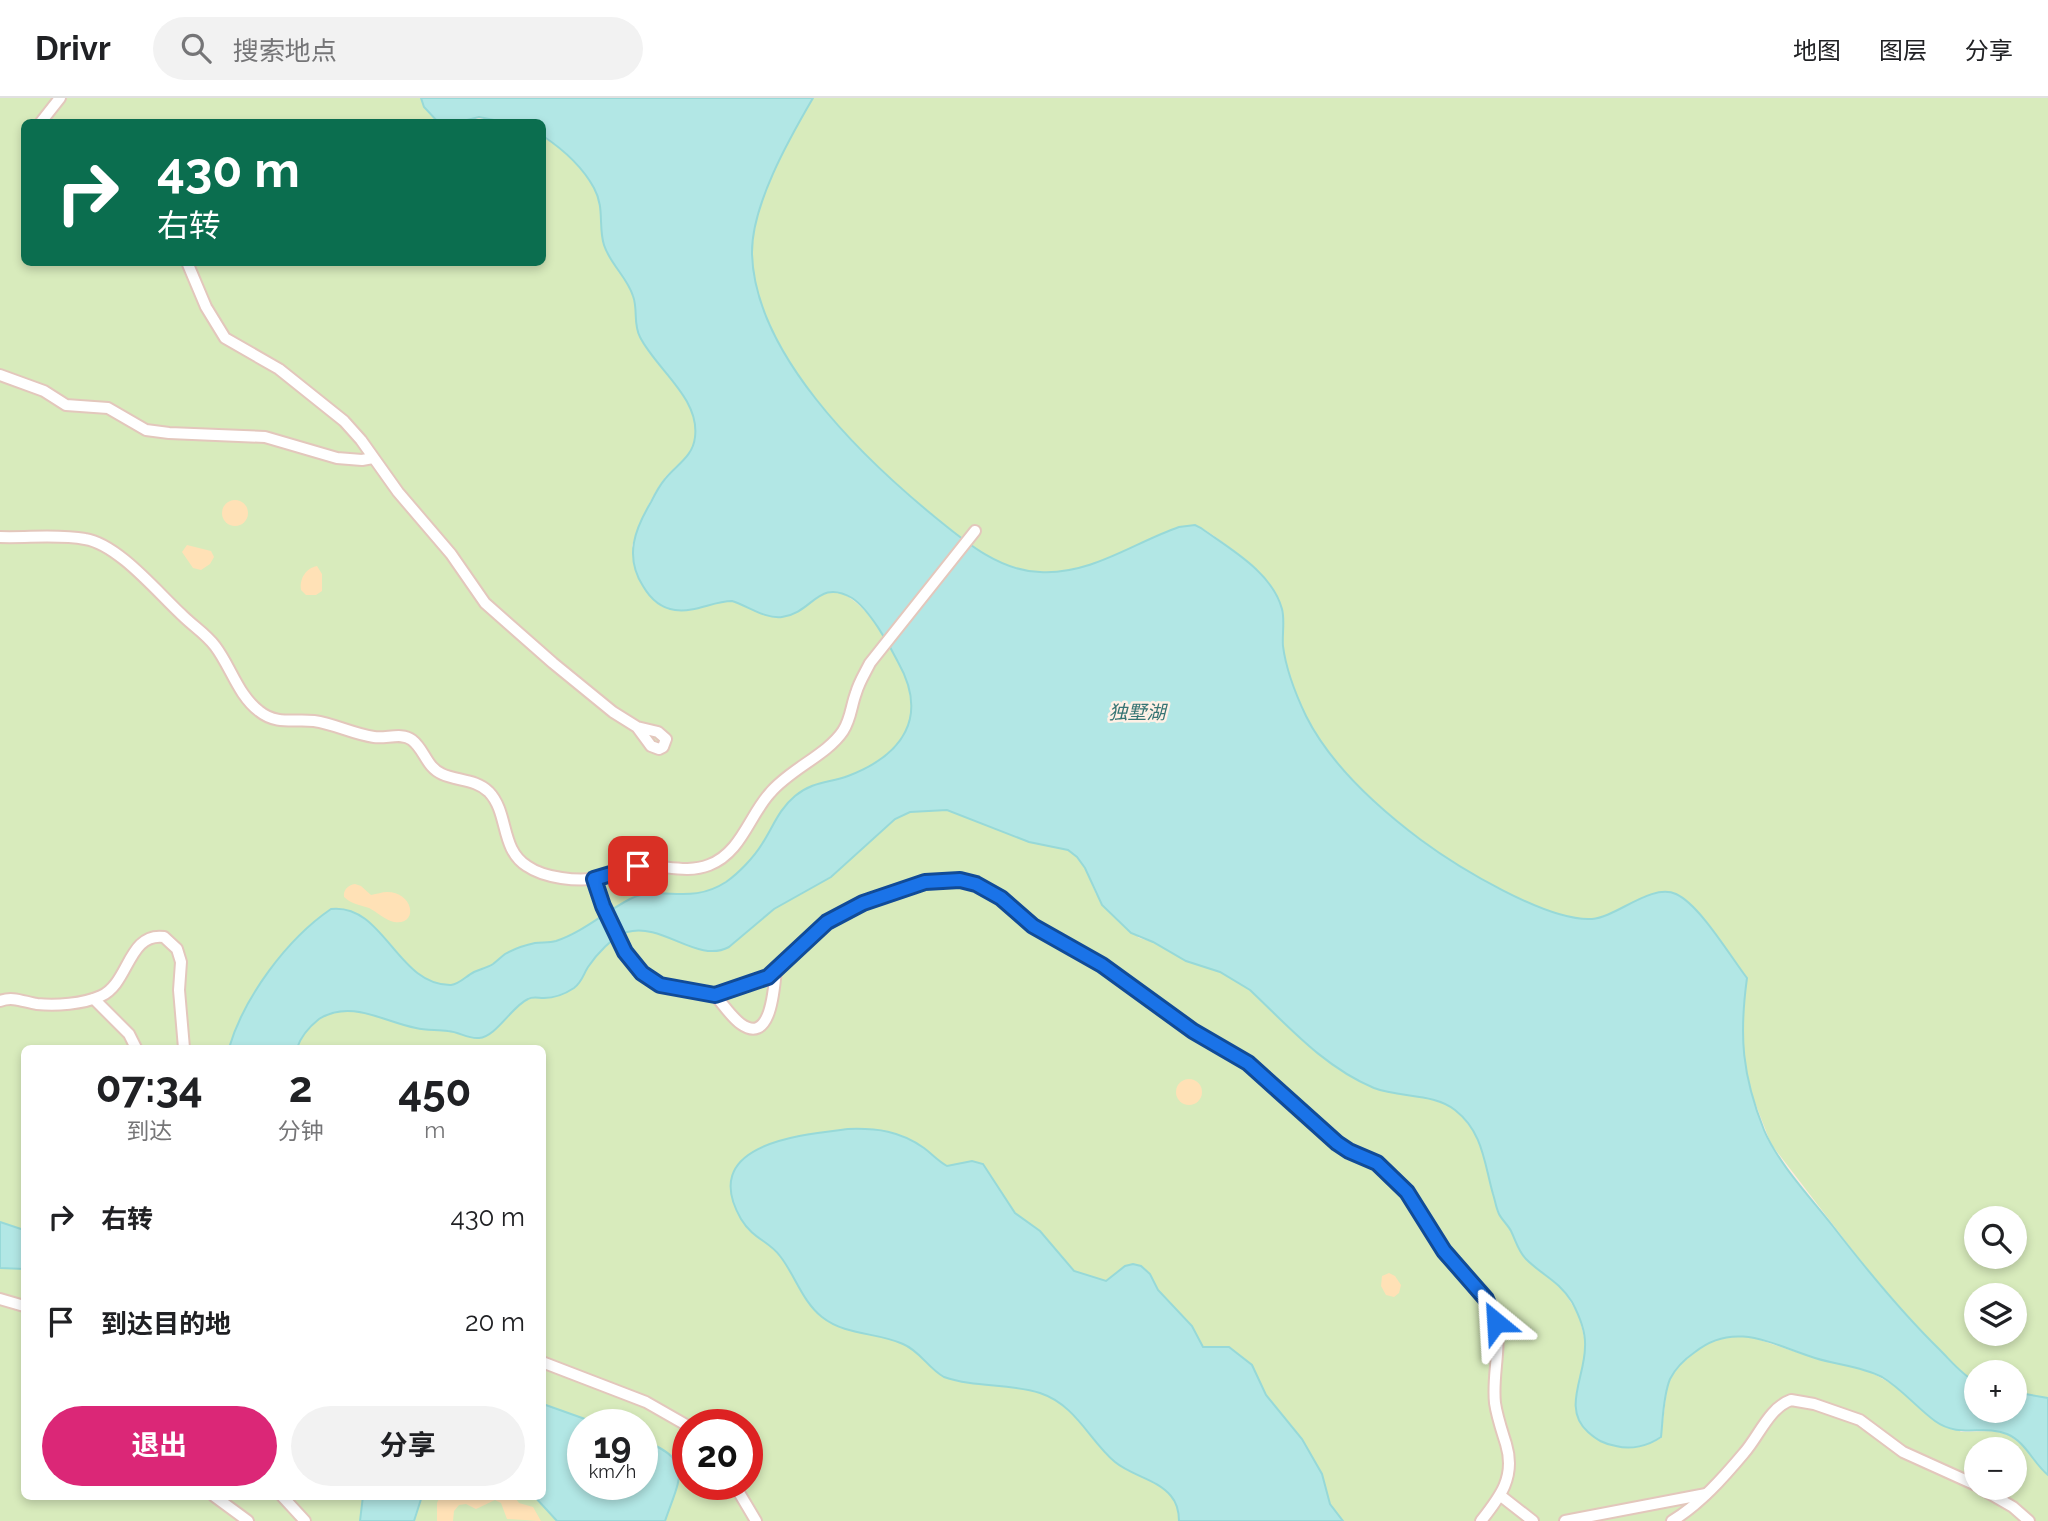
<!DOCTYPE html>
<html lang="zh">
<meta charset="utf-8">
<style>
:root{--surface:#fff;--page:#f2f2f2;--text:#202124;--muted:#757577;--line:#e0e0e0;--accent:#db2777}
body{margin:0;font-family:Raleway,"Noto Sans SC",sans-serif;background:var(--page);color:var(--text);height:100vh;display:flex;flex-direction:column;font-size:26px;white-space:nowrap}
*{box-sizing:border-box;margin:0}
p{font-size:23px;color:var(--muted)}
.icon{flex:none;width:38px;height:38px;fill:none;stroke:currentColor;stroke-width:2;stroke-linecap:round;stroke-linejoin:round}
.map{position:relative;flex:1;overflow:hidden}
.side{position:absolute;left:21px;top:947px;width:525px;height:455px;display:flex;flex-direction:column;background:var(--surface);border-radius:10px;box-shadow:0 4px 10px #0003}
.side>*{flex:none}
.hud{position:absolute;left:21px;top:21px;width:525px;height:147px;border-radius:10px;box-shadow:0 4px 10px #0003;background:#0b6e4f;color:#fff;overflow:hidden}
.controls{position:absolute;left:1964px;top:1108px;display:grid;gap:14px}
.controls a{display:grid;place-items:center;width:63px;height:63px;border-radius:50%;background:var(--surface);box-shadow:0 4px 10px #0003;font-size:35px}
.speed{position:absolute;left:567px;top:1311px;display:flex;gap:14px;font-size:35px;font-weight:700;text-align:center}
.speed>*{display:grid;place-content:center;width:91px;height:91px;border-radius:50%;background:var(--surface);box-shadow:0 4px 10px #0003;line-height:1}
.speed small{font-size:18px;font-weight:400}
.speed .limit{border:10px solid #d22;background:#fff;color:#111}
.pin{position:absolute;display:grid;place-items:center;width:60px;height:60px;color:#fff;margin:-30px;border-radius:14px;box-shadow:0 4px 10px #0006}
.me{position:absolute;width:77px;margin:-38px;rotate:333deg;stroke-linejoin:round;filter:drop-shadow(0 0 5px #0008)}
.turn{display:flex;align-items:center;gap:24px;height:147px;padding:0 21px;font-size:32px}
.turn .icon{width:91px;height:91px;stroke-width:2.5}
.turn b{display:block;font-size:49px;line-height:60px}
.eta{display:flex;justify-content:space-evenly;align-items:center;height:119px;text-align:center}
.eta b{font-size:42px;font-weight:700;line-height:49px}
.action{display:flex;gap:14px;margin-top:auto;padding:14px 21px}
.action a{flex:1;height:80px;border-radius:42px;background:var(--accent);color:#fff;font-size:28px;font-weight:700;line-height:80px;text-align:center}
.action a+a{background:var(--page);color:var(--text)}
ul{padding:0;list-style:none}
li{display:flex;align-items:center;gap:21px;height:105px;padding:0 21px}
li div{flex:1}
li b{display:block;font-size:26px}
li em{font-style:normal}
header{display:flex;align-items:center;gap:42px;box-sizing:border-box;height:98px;padding:0 35px;background:var(--surface);border-bottom:2px solid var(--line)}
header strong{font-size:33px}
nav{display:flex;gap:38px;margin-inline-start:auto;font-size:24px}
.search{width:490px;height:63px;background:var(--page);display:flex;align-items:center;gap:18px;box-sizing:border-box;padding:0 24px;border-radius:38px;color:var(--muted);font-size:26px}
.map>svg:first-child{display:block}
</style>
<header>
<strong>Drivr</strong>
<div class="search"><svg class="icon" aria-label="search" viewBox="0 0 24 24"><circle cx="10" cy="10" r="6"/><path d="M15 15l6 6"/></svg>搜索地点</div>
<nav><a>地图</a><a>图层</a><a>分享</a></nav>
</header>
<div class="map">
<svg width="2048" height="1423" viewBox="0 0 2048 1423">
<rect width="100%" height="100%" fill="#fdebdd"/>
<!-- green -->
<g fill="#d8ebbc" fill-rule="evenodd">
<path d="M0,0H421L422,4L438,24H24V164H542L543,38C564,52 582,68 594,90C605,110 600,132 607,152C612,169 628,181 633,198C638,212 633,226 640,239C656,271 700,300 695,340C692,361 672,368 661,385C648,405 639,426 632,448L661,508C687,518 701,506 725,503C740,501 758,514 772,518C784,514 801,511 812,504C820,499 825,490 835,493C868,500 909,572 912,603C913,616 909,628 904,639L947,712L1029,744L1068,752L1077,759L1085,770L1096,796L1139,840L1153,844L1186,863L1220,874L1236,882L1250,892L1314,953L1446,1006L1460,1016L1477,1038L1484,1055L1498,1115L1510,1132L1520,1153L1530,1164L1551,1179L1562,1190L1579,1218L1586,1248L1575,1307L1654,1344L1661,1340L1667,1291L1670,1281L1679,1268L1706,1245L1720,1239H1751L1817,1261L1867,1272L1897,1289L1961,1334L1996,1333L2007,1336L2026,1350L2048,1377V1423H0ZM24,950H542V1398H24ZM583,1326H642V1386H583ZM688,1326H747V1386H688ZM1976,1351H2014V1390H1976Z"/>
<path d="M813,0H2048V1300L2014,1294V1274H1976V1284C1951,1272 1906,1219 1887,1197L1771,1046L1749,989L1745,965L1741,920L1747,880L1686,803C1648,778 1627,820 1590,821C1543,822 1454,768 1418,739C1375,706 1333,669 1307,621C1297,601 1289,579 1285,558C1283,551 1284,543 1282,536C1280,527 1257,475 1252,468C1245,460 1215,438 1205,432C1198,428 1185,428 1176,430C1165,433 1154,441 1143,446C1110,461 1073,477 1036,474C997,471 963,442 934,418C862,359 756,256 752,157C751,108 788,42 813,0ZM1976,1120H2014V1158H1976ZM1976,1197H2014V1236H1976Z"/>
</g>
<!-- sand -->
<g fill="#ffe1b6">
<circle cx="235" cy="415" r="13"/>
<path d="M187,447L211,453L214,459L210,466L201,472L193,470L182,454Z"/>
<path d="M317,468L322,476V493L316,497H306L301,492C299,481 306,470 317,468Z"/>
<path d="M355,786L361,788L371,797C377,796 382,794 387,794C414,794 419,828 394,824C385,822 377,814 369,810C360,807 351,806 344,799C343,792 348,787 355,786Z"/>
<circle cx="1189" cy="994" r="13"/>
<path d="M1389,1175L1395,1178L1401,1187L1399,1195L1394,1199L1386,1197L1381,1188L1382,1178Z"/>
<path d="M440,1398H514L519,1405L533,1409L541,1423L507,1421L501,1405L495,1402L476,1411L466,1406L459,1407L454,1413L453,1423H437V1405Z"/>
</g>
<!-- water -->
<g fill="#b2e7e5" stroke="#97d9d8" stroke-width="2">
<path d="M421,0H813C789,41 751,108 752,156C755,255 859,356 930,415C961,440 997,473 1040,474C1091,477 1133,445 1179,429L1195,427L1201,430C1230,451 1272,474 1282,511C1285,522 1282,537 1283,548C1286,572 1296,597 1306,618C1331,668 1377,709 1421,742C1456,768 1547,824 1592,821C1617,819 1651,785 1676,796C1700,807 1730,858 1747,880C1739,938 1742,977 1764,1032C1778,1065 1810,1099 1832,1127C1866,1171 1900,1213 1940,1252C1951,1263 1962,1277 1976,1284V1312H2014V1294L2048,1300V1377C2033,1365 2026,1344 2007,1336C1983,1326 1960,1341 1935,1323C1916,1309 1902,1291 1882,1279C1861,1268 1837,1267 1815,1260C1773,1247 1735,1222 1695,1254C1685,1261 1675,1271 1670,1281C1663,1298 1663,1321 1661,1339C1648,1348 1631,1352 1616,1348C1604,1346 1597,1342 1588,1334C1562,1311 1585,1279 1585,1249C1586,1234 1579,1217 1572,1204C1558,1182 1543,1178 1526,1161C1518,1153 1516,1143 1511,1133C1508,1127 1502,1122 1499,1116C1496,1110 1495,1102 1493,1096C1484,1064 1483,1034 1455,1012C1434,995 1400,1000 1374,990C1324,969 1289,929 1250,892L1220,874L1186,863L1153,844L1131,835L1102,807L1085,770L1077,759L1068,752L1029,744L947,712L910,714L895,721L831,779L774,811L729,849C697,866 663,824 627,834C613,838 596,857 588,869C583,877 582,884 574,890C565,896 554,900 544,900C538,900 533,898 528,901C512,908 496,939 479,940C467,941 460,934 448,933C438,931 427,933 416,930C384,924 351,901 319,921C309,929 301,938 297,950H229C244,899 287,841 331,811C384,805 397,888 451,887C460,886 466,878 474,874C480,871 487,870 493,866C497,863 501,859 505,856C514,851 525,847 535,845C542,844 549,845 556,843C583,834 605,814 630,801C661,786 689,808 726,784C739,775 754,759 762,746C773,729 779,711 795,698C813,683 829,685 848,678C903,657 929,619 898,564C889,546 869,511 852,500C818,480 813,515 782,519C765,521 748,508 732,503C713,503 695,515 675,512C660,510 650,500 643,488C624,458 635,431 651,404C655,396 659,388 665,381C676,367 693,359 695,339C700,300 656,271 640,239C633,226 638,211 633,198C627,179 610,166 604,147C598,128 605,110 594,90C582,68 564,52 543,38L542,24H504L479,19L459,24H438L424,9Z"/>
<path d="M848,1031C877,1030 900,1033 924,1050C932,1056 938,1063 947,1068L972,1063L983,1066L1015,1115L1040,1133L1074,1173L1106,1183L1125,1168L1133,1166L1141,1168L1150,1176L1158,1192L1192,1228L1203,1249H1229L1252,1267L1266,1297L1302,1341L1322,1376L1330,1406L1343,1423H1179C1179,1414 1177,1405 1171,1398C1157,1381 1132,1378 1115,1364C1089,1342 1076,1307 1040,1295C1010,1285 975,1290 944,1279C928,1270 920,1253 903,1246C877,1234 846,1238 822,1219C802,1203 795,1177 780,1158C769,1143 753,1141 741,1121C698,1046 799,1037 848,1031Z"/>
<path d="M0,1124L24,1132V1171L0,1170Z"/>
<path d="M543,1306L599,1326H583V1386H642V1342C695,1362 680,1379 665,1423H557L534,1398H542Z"/>
<path d="M363,1398H422L414,1423H360Z"/>
</g>
<g fill="none" stroke-linecap="round" stroke-linejoin="round">
<defs>
<g id="lane">
<path d="M41,24L60,0"/>
<path d="M187,164L206,209L225,240L279,271L344,323L361,342L398,394L451,456L485,505L553,565L613,614L637,629L658,634L666,641L663,649L659,651L651,648L637,629"/>
<path d="M0,277L44,293L66,307L108,310L146,332L169,335L265,339L337,360L362,362L373,360"/>
<path d="M0,439C28,440 58,436 85,441C118,446 158,495 182,517C193,528 206,536 215,548C231,569 238,597 259,613C276,627 294,621 314,623C335,626 353,636 374,639C386,641 402,634 412,642C425,652 426,669 442,676C457,683 476,681 489,694C509,715 500,751 527,768C544,780 578,784 598,780C609,778 619,772 630,769C657,764 684,777 709,767C741,755 749,718 770,695C790,671 827,657 843,633C851,621 851,608 856,595C859,584 865,575 870,565L975,433"/>
<path d="M594,781L603,808L625,854L642,875L654,884L667,889L715,897L768,879L827,824L863,805L925,784L959,782L976,786L1001,800L1033,828L1102,867L1193,933L1248,965L1337,1045C1352,1056 1369,1059 1383,1071C1395,1081 1408,1092 1416,1106C1425,1122 1433,1137 1443,1152C1461,1176 1490,1195 1496,1225C1501,1252 1492,1278 1495,1305C1497,1319 1502,1333 1506,1346C1516,1379 1500,1399 1481,1423"/>
<path d="M714,896C723,906 731,919 741,926C772,948 774,887 776,872"/>
<path d="M94,901L129,936L136,950"/>
<path d="M0,903C13,898 24,904 37,906C56,908 83,906 101,898C129,886 128,834 164,839L177,851L181,864L179,892L184,950"/>
<path d="M0,1201L24,1208"/>
<path d="M542,1264L646,1304L688,1328"/>
<path d="M734,1386L756,1423"/>
<path d="M1980,1390L2013,1409L2029,1423"/>
<path d="M214,1398L248,1423"/>
<path d="M282,1398L305,1423"/>
<path d="M1501,1398L1533,1423"/>
<path d="M1565,1423L1706,1396"/>
<path d="M1672,1423C1700,1406 1723,1380 1744,1355C1759,1338 1769,1310 1791,1302L1814,1306L1860,1322L1903,1354L1976,1387"/>
</g>
</defs>
<!-- lane casing -->
<use href="#lane" stroke="#e3c7bc" stroke-width="14"/>
<!-- lane -->
<use href="#lane" stroke="#fff" stroke-width="10"/>
</g>
<g fill="none" stroke-linecap="round" stroke-linejoin="round">
<defs>
<path id="route" d="M638,768L594,781L603,808L625,854L642,875L660,887L715,897L768,879L827,824L863,805L925,784L960,782L976,786L1001,800L1033,828L1102,867L1193,933L1248,965L1337,1045L1349,1053L1377,1065L1407,1094L1444,1153L1486,1201L1496,1224"/>
</defs>
<!-- route casing -->
<use href="#route" stroke="#114b97" stroke-width="18"/>
<!-- route -->
<use href="#route" stroke="#1a73e8" stroke-width="12"/>
</g>
<g text-anchor="middle" dominant-baseline="central" stroke-width="5" stroke-linejoin="round" paint-order="stroke">
<!-- water labels -->
<g font-size="19" font-style="italic" fill="#367473" stroke="#fff0e5">
<text x="1137" y="614">独墅湖</text>
</g>
</g>
</svg>
<div class="controls">
<a><svg class="icon" aria-label="search" viewBox="0 0 24 24"><circle cx="10" cy="10" r="6"/><path d="M15 15l6 6"/></svg></a>
<a><svg class="icon" aria-label="layers" viewBox="0 0 24 24"><path d="M12 4l9 5-9 5-9-5zM3 14l9 5 9-5"/></svg></a>
<a>+</a>
<a>−</a>
</div>
<div class="speed"><div>19<small>km/h</small></div><div class="limit">20</div></div>
<div class="pin" style="left:638px;top:768px;background:#d93025"><svg class="icon" aria-label="arrive" viewBox="0 0 24 24"><path d="M6 21V4h12l-3 4 3 4H6"/></svg></div>
<svg class="me" style="left:1496px;top:1224px" viewBox="-20 -20 40 40"><path d="M0-17L14 15 0 8-14 15z" fill="#1a73e8" stroke="#fff" stroke-width="4"/></svg>
<div class="hud">
<div class="turn"><svg class="icon" aria-label="right" viewBox="0 0 24 24"><path d="M7 20v-9h11M14 6l5 5-5 5"/></svg><div><b>430 m</b>右转</div></div>
</div>
<section class="side">
<div class="eta">
<div><b>07:34</b><p>到达</p></div>
<div><b>2</b><p>分钟</p></div>
<div><b>450</b><p>m</p></div>
</div>
<ul>
<li><svg class="icon" aria-label="right" viewBox="0 0 24 24"><path d="M7 20v-9h11M14 6l5 5-5 5"/></svg><div><b>右转</b></div><em>430 m</em></li>
<li><svg class="icon" aria-label="arrive" viewBox="0 0 24 24"><path d="M6 21V4h12l-3 4 3 4H6"/></svg><div><b>到达目的地</b></div><em>20 m</em></li>
</ul>
<div class="action"><a>退出</a><a>分享</a></div>
</section>
</div>
